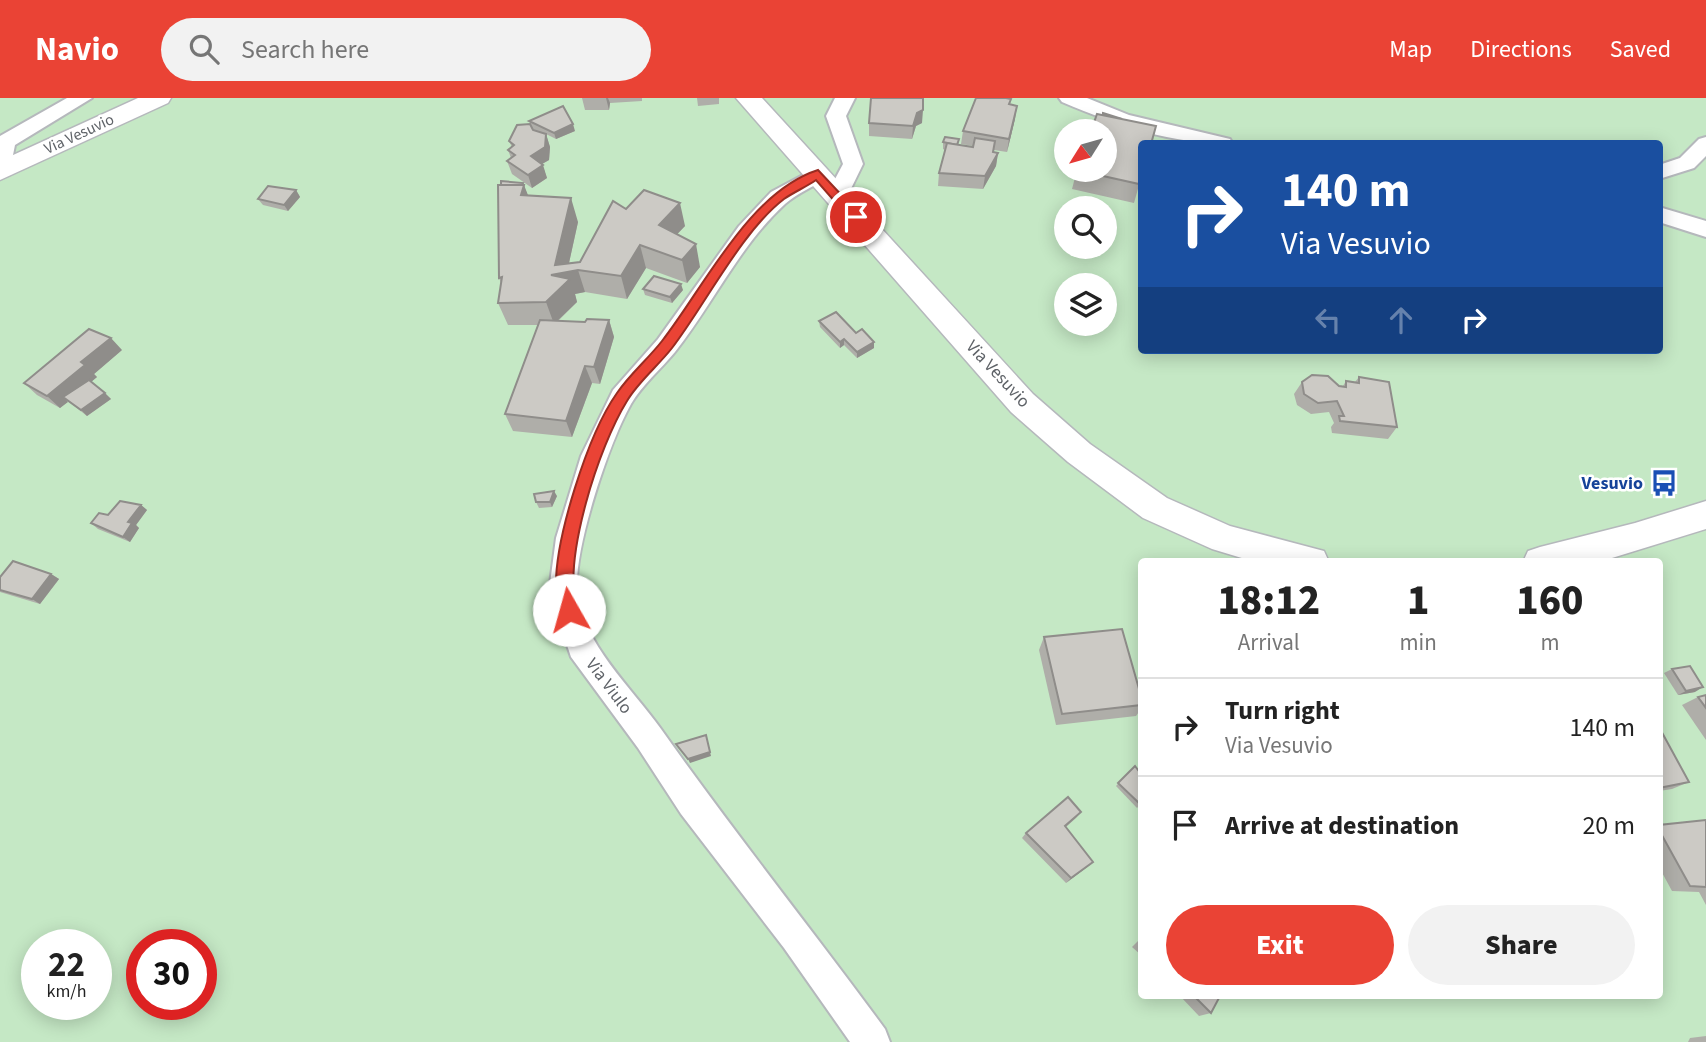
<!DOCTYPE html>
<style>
:root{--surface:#fff;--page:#f2f2f2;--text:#222;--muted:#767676;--line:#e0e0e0;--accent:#ea4335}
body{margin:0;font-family:"Source Sans 3",sans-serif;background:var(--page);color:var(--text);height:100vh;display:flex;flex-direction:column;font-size:26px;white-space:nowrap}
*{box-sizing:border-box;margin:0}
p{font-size:23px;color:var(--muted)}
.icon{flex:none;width:38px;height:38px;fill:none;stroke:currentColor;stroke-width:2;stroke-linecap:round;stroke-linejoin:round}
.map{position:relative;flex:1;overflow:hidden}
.details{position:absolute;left:1138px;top:460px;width:525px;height:441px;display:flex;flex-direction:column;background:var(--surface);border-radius:7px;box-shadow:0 4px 18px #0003}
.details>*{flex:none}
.banner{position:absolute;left:1138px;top:42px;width:525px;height:214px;border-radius:7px;box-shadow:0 4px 18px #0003;background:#1a4fa0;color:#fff;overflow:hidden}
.needle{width:46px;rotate:233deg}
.tools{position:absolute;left:1054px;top:21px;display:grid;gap:14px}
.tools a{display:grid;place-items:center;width:63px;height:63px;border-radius:50%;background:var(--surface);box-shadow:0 4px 18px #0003;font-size:35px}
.speed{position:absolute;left:21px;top:831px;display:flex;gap:14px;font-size:35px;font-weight:700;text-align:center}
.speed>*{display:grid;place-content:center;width:91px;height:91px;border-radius:50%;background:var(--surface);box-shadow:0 4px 18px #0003;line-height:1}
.speed small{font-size:18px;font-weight:400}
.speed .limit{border:10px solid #d22;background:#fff;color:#111}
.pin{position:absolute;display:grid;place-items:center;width:60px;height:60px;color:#fff;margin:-30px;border:4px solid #fff;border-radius:50%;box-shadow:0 2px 7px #0007}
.me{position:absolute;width:77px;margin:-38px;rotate:353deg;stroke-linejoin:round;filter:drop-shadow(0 0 5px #0008)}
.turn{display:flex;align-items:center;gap:24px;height:147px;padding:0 28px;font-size:32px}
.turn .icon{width:91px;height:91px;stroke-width:2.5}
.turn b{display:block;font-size:49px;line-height:60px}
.lanes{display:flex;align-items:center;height:66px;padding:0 28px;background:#0003;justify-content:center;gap:35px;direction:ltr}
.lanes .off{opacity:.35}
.eta{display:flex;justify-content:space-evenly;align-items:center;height:119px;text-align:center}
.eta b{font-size:42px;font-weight:800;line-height:49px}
.button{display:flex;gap:14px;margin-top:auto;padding:14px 28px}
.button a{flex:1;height:80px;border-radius:42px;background:var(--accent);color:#fff;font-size:28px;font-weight:800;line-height:80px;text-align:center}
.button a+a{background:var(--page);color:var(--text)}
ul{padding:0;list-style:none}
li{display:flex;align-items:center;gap:21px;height:98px;padding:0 28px;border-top:2px solid var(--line)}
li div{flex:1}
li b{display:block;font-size:26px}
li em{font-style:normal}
header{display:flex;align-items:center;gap:42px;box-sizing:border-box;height:98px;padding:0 35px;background:var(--accent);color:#fff}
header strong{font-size:33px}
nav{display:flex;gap:38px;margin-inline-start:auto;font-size:24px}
.search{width:490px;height:63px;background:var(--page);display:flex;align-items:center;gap:18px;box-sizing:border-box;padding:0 24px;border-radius:38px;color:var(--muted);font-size:26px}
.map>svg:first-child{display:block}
</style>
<header>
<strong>Navio</strong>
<div class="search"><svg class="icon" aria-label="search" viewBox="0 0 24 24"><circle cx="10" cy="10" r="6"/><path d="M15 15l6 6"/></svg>Search here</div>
<nav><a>Map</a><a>Directions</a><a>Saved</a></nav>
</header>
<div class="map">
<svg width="1706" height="944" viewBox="0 0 1706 944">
<rect width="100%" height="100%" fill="#f1efe8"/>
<!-- green -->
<path fill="#c5e8c5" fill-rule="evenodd" d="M0,0H1706V944H0ZM1066,33H1104V72H1066ZM1141,46H1659V252H1141ZM1066,110H1104V149H1066ZM1066,187H1104V226H1066ZM1141,464H1659V898H1141ZM37,847H96V906H37ZM142,847H201V906H142Z"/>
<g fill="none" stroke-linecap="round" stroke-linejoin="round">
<defs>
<g id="minor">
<path d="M67,0H92L15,47L9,77L0,78V38Z"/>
<path d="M835,0H855L846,18L863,66L845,103H829L826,98L843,66L826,18Z"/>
<path d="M1059,0H1087L1129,17L1230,41L1233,46C1171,46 1119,28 1062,4Z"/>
<path d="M1706,39V58L1694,70L1659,81V67L1680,60L1699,41Z"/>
<path d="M818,69L825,71L829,76L825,81C813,89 796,96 785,106C740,147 713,206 675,254C661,271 642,287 631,306C609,345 574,449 577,493C582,545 632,590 661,631C733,733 811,830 885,931L890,944H850L784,850L681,716L638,650L571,559L549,493L556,440L581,358L613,292L658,241L739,128L771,94Z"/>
<path d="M1659,109L1706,123V139L1659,124Z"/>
</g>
<g id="tertiary">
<path d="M138,0H171L168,5L0,82V63Z"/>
<path d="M736,0H762L1033,296L1090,346L1167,400L1230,428L1324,453L1329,464H1255L1212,451L1143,420L1068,364L1011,314Z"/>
<path d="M1706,403V431L1599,464H1523L1528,453L1540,449L1635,425Z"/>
</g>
</defs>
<!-- minor casing -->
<use href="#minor" stroke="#b5b8bc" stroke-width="4"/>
<!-- tertiary casing -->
<use href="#tertiary" stroke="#b5b8bc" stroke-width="3"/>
<!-- minor -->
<use href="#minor" fill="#fff" fill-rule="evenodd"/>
<!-- tertiary -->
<use href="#tertiary" fill="#fff" fill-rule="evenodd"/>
</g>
<!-- wall -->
<g fill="#afaea9">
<path d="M582,0H642V3L610,5L609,12H585Z"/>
<path d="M697,0H719V6L698,8Z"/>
<path d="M1011,1L1010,7L1015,21L1007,54L994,52V54L998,55L996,68L983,91L938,88L939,75L945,52L943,51V44L959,41L958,47L973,49V48L961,46L963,33Z"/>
<path d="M1122,21L1141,80L1134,105L1072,91L1077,72Z"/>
<path d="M529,23L575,33L556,41L546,36L550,49L549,62L542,66L547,80L532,90L512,76L507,63L511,60L508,52L512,49L509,43L531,28Z"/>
<path d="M869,25H922L916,28L912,41L869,38Z"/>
<path d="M523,85L528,98L578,124L569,165L580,164L626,111L685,128L677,136L700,169L687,185L646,170L627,201L585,194L575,196L577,204L558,223L585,224L609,222L614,239L600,286L592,285L572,339L513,333L505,316L539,227H508L498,205L501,185L499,180Z"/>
<path d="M296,92L300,99L288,113L263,107L258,101Z"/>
<path d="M643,191L683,192L672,205L645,197Z"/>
<path d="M819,223L856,235L874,250L857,260L844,247L840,250L820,229Z"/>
<path d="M122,252L94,276L97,279L91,284L111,301L87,318L68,303L60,310L37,297L24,285Z"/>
<path d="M1359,279L1397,329L1388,341L1332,335L1331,329L1334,325L1329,314L1311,316L1297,307L1294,296L1302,284L1343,288L1346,283L1355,284Z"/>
<path d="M557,398L552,409L539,410L536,404Z"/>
<path d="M141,407L147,412L136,427L139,430L130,444L98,431L91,425L108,417Z"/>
<path d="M51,476L59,481L40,506L0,494V479Z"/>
<path d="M1044,539L1141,598V611L1136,618L1056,627L1039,552Z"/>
<path d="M1672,571L1695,594L1678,597L1664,575Z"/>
<path d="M1706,597V642L1682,607L1698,599Z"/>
<path d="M1659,629L1689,684L1672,691L1659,693Z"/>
<path d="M1135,668L1141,706L1137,710L1116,688Z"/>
<path d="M1081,714L1076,720L1066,729L1093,764L1087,769L1066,785L1022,740L1026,735Z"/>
<path d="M1706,722V807L1699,794L1672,793L1659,769V727Z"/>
<path d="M1141,840V857L1132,849Z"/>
<path d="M1180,898H1220L1211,915L1199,918Z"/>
<path d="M1706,938V944H1688L1690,940Z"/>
</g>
<!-- shaded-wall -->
<g fill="#8f8d8a">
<path d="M606,0H608L610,5L609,12Z"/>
<path d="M1017,8L1015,21L1007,54L1009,41Z"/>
<path d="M923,12L922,25L916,28L912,41L913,28L917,15Z"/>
<path d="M573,26L575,33L556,41L554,35Z"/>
<path d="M546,36L550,49L549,62L535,70L531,58Z"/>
<path d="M998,55L996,68L983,91L985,78Z"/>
<path d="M543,67L547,80L532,90L528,77Z"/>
<path d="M523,85L524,88V87L533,110L519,99Z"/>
<path d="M296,92L300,99L288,113L284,107Z"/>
<path d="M571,100L578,124L567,174L578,172L585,194L575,196L577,204L554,226L546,204L551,177L555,167Z"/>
<path d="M680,105L685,128L664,150L659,127Z"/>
<path d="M696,146L700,169L687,185L682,162Z"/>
<path d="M640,147L646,170L627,201L621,178Z"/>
<path d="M681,186L683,192L672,205L670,199Z"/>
<path d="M609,222L614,239L600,286L594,269Z"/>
<path d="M111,240L122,252L94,276L97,279L68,303L63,299L68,304L60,310L47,298L81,264Z"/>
<path d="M844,241V247L840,250V244Z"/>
<path d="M874,244V250L857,260V254Z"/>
<path d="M585,268L592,285L572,339L566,323Z"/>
<path d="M105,295L111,301L87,318L81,312Z"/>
<path d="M554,393L557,398L552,409L550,404Z"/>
<path d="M141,407L147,412L136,427L139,430L130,444L123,439L128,424Z"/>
<path d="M51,476L59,481L40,506L32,501Z"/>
<path d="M1703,589L1695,594L1678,597L1686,593Z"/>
<path d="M706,637L711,658L690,665L688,661Z"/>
<path d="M1093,764L1087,769L1066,785L1071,780Z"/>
</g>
<!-- building -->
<g fill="#cccac5" stroke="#8f8d8a" stroke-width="2">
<path d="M871,0H923V12L917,15L913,28L869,25Z"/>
<path d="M976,0H1006L1011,1L1009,6L1017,8L1009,41L963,33Z"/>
<path d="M563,8L573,26L554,35L529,23Z"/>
<path d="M1103,15L1122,21H1121L1103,17Z"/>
<path d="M1097,16L1156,28L1151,46H1141V80L1139,86L1076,72H1104V33H1091Z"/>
<path d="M530,26L533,32L546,36L545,49L531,58L543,67L528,77L507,63L515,57L508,52L514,47L509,43L517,27Z"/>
<path d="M945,39L959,41L957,47L943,44Z"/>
<path d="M975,40L995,43L993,54L998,55L985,78L939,75L947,45L973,49Z"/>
<path d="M501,83L523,85L522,87H501Z"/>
<path d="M498,87H524L521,97L571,100L555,167L580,164L613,103L626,111L644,92L680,105L659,127L696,146L682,162L640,147L621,178L578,172L551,177L570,181L546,204L498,205L502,179L499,180Z"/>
<path d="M268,88L296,92L284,107L258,101Z"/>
<path d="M654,178L681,186L670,199L643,191Z"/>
<path d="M836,214L856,235L862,231L874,244L857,254L844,241L840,244L819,223Z"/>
<path d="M587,221L609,222L594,269L585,268L566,323L505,316L540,222L585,224Z"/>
<path d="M89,231L111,240L81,264L85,267L47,298L24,285Z"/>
<path d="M1312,277L1328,278L1339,288L1346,289V283L1359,285V279L1389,284L1397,329L1340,323L1339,318H1344L1337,303L1318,305L1304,296L1302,284Z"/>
<path d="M89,282L105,295L81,312L63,299Z"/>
<path d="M554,393L550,404H536L534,396Z"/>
<path d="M120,403L141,407L128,424L132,425L123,439L91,425L99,415L108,417Z"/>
<path d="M13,463L51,476L32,501L0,492V479Z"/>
<path d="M1122,531L1141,598V607L1062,616L1044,539Z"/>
<path d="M1690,568L1703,589L1686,593L1672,571Z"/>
<path d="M1706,597V610L1698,599Z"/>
<path d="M1659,629L1689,684L1659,690Z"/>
<path d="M706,637L710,654L688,661L676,646Z"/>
<path d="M1135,668L1141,676V705L1140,706L1118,685Z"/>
<path d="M1068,699L1081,714L1065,728L1093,764L1071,780L1026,735Z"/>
<path d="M1706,722V789L1690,788L1659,732V727Z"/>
<path d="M1194,898H1220L1211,915Z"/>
</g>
<!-- route -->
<path fill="#ea4335" stroke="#982c22" stroke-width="2" d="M818,72L862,119L851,122L816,82C806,89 794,94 784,101C742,133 705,207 672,250C658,268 638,284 627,303C599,348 562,461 577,512L569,519L564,517C560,510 556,500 556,492C554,442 588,336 617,295C630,276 648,261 662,243C705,188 749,94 818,72Z"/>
<!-- icons -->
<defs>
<symbol id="bus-bare" viewBox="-9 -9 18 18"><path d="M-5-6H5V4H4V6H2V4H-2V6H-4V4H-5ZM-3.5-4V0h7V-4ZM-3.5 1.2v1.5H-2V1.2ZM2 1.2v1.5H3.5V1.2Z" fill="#1a4fb4" stroke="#fff" stroke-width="2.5" paint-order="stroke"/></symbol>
</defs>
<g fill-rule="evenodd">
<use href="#bus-bare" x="1645" y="366" width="38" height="38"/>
</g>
<g text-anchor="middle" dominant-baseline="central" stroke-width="5" stroke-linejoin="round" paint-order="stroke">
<!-- far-street labels -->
<g font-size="16" fill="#5f6368" stroke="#fff">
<text transform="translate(79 36) rotate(-25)">Via Vesuvio</text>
</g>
<!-- street labels -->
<g font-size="18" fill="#5f6368" stroke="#fff">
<text transform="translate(998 276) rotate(47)">Via Vesuvio</text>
<text transform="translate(609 588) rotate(53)">Via Viulo</text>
</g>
<!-- transit labels -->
<g font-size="18" font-weight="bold" fill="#164399" stroke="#fff" text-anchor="end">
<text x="1643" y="385">Vesuvio</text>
</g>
</g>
</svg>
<div class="tools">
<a><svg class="needle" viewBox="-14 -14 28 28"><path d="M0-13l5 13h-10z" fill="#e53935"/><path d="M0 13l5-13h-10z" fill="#767676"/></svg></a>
<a><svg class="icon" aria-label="search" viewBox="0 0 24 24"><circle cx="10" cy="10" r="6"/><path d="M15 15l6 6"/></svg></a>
<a><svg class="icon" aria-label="layers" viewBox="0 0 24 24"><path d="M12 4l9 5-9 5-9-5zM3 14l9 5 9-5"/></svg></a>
</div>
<div class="speed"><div>22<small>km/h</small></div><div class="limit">30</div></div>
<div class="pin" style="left:856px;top:119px;background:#d93025"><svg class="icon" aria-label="arrive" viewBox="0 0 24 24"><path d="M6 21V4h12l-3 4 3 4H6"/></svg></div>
<svg class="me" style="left:569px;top:512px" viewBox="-20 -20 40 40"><circle r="19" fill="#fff"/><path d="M0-13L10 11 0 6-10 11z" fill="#ea4335"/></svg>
<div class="banner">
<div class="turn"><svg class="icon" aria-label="right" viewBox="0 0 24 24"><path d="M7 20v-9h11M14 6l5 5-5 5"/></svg><div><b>140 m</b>Via Vesuvio</div></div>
<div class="lanes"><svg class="icon off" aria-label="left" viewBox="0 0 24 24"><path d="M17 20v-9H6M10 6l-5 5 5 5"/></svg><svg class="icon off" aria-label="ahead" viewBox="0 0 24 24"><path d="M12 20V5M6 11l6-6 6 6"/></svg><svg class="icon" aria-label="right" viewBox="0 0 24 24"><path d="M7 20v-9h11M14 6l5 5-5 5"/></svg></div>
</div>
<section class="details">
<div class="eta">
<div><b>18:12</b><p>Arrival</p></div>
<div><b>1</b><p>min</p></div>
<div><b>160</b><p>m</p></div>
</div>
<ul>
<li><svg class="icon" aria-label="right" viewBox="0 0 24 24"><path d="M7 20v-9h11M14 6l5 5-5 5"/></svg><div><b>Turn right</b><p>Via Vesuvio</p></div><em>140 m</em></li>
<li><svg class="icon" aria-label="arrive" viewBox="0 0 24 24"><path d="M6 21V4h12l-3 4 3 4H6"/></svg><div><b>Arrive at destination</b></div><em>20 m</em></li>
</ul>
<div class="button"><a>Exit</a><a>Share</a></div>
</section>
</div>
